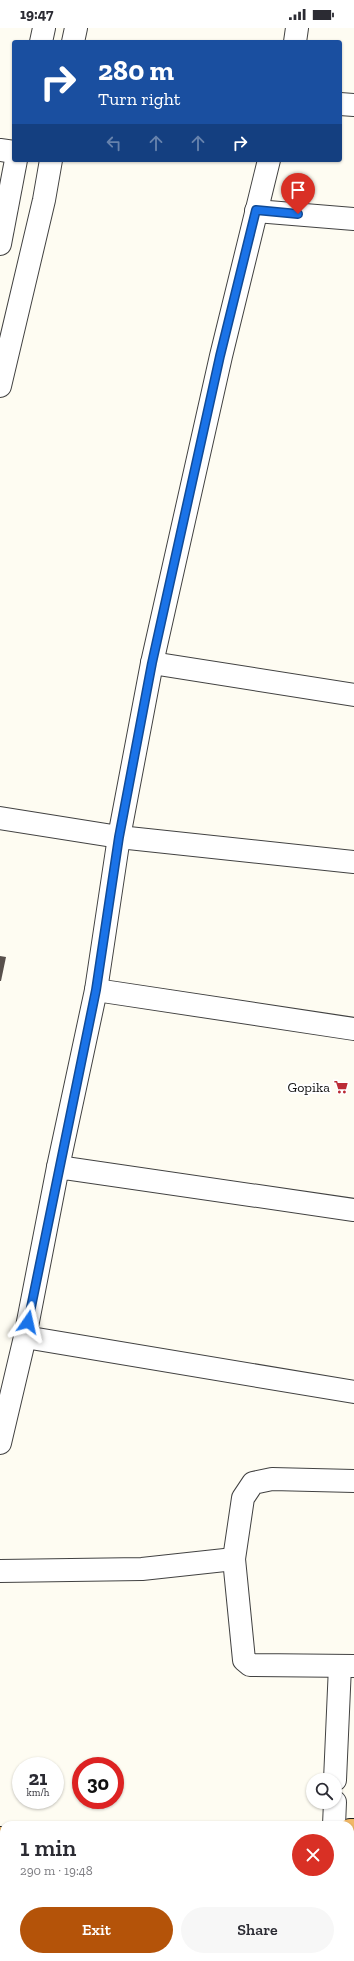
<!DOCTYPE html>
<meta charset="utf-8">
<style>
:root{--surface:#fff;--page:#f7f7f7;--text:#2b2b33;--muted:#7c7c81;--accent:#b45309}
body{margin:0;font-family:"Zilla Slab",serif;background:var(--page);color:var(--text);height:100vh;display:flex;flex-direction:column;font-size:15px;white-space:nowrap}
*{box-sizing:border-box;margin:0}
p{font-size:13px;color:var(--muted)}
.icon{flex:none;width:22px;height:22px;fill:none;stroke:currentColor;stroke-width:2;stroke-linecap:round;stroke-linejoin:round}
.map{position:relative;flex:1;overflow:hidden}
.panel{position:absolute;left:0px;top:1793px;width:354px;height:140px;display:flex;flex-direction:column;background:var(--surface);border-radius:12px 12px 0 0;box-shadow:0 1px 3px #0004}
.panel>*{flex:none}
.hud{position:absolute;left:12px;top:12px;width:330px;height:122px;border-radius:4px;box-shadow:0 1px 3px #0004;background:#1a4fa0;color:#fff;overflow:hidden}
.controls{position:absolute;left:306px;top:1745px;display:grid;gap:8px}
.controls a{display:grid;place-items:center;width:36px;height:36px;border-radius:50%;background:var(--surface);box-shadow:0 1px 3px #0004;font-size:20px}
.speed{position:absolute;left:12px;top:1729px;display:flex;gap:8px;font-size:20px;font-weight:700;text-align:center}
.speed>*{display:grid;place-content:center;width:52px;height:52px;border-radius:50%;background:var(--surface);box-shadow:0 1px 3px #0004;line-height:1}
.speed small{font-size:10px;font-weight:400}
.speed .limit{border:6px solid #d22;background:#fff;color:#111}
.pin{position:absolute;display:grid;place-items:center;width:34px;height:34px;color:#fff;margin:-41px -17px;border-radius:50% 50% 50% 0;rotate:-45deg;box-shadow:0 0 4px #0007}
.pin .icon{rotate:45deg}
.me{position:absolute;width:44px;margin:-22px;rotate:11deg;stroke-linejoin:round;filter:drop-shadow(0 0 3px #0008)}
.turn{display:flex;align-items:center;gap:14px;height:84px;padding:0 20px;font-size:18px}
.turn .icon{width:52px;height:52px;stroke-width:2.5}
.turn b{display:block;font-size:28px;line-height:34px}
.lanes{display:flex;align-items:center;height:38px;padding:0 20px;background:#0003;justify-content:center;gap:20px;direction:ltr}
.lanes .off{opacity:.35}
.round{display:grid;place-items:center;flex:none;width:42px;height:42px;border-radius:21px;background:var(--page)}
.overview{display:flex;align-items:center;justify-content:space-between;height:68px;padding:0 20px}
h1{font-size:24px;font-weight:600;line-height:30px}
.primary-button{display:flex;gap:8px;margin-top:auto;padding:8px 20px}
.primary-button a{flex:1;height:46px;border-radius:24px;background:var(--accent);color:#fff;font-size:16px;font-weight:600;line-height:46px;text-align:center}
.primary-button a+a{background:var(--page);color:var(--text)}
.status{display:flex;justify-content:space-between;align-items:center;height:28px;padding:0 20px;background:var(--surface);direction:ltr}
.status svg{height:11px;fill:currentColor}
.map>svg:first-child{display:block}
</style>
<div class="status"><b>19:47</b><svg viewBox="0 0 49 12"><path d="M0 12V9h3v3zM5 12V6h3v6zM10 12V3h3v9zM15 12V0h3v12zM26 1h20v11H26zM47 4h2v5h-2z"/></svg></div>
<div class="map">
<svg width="354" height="1933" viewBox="0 0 354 1933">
<rect width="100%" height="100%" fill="#fefcf2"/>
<!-- building -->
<path fill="#58504c" d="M0,928L6,929L1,953H0Z"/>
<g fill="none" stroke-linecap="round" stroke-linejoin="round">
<defs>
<g id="minor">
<path d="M295,14L297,0"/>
<path d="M340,76L354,77"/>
<path d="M0,122L14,124"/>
<path d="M256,183L354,191"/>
<path d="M152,635L354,667"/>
<path d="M0,790L119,809L354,834"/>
<path d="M96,962L354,1001"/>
<path d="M58,1139L96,962L119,809L152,635L221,328L269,132"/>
<path d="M354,1182L58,1139L25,1309L354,1364"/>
<path d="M0,1415L25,1309"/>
<path d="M354,1453L272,1451L253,1455L243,1470L234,1531L244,1632L250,1637L354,1638"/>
<path d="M0,1543L142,1541L234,1531"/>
<path d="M335,1752L340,1638"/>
<path d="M334,1797L335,1774"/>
<path d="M257,1929L258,1933"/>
<path d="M121,1933V1929"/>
</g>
<g id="tertiary">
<path d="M41,14L44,0"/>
<path d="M73,14L76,0"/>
<path d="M0,216L16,132"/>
<path d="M0,358L44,172L51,132"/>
</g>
<g id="trunk">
<path d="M350,1802H354"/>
<path d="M0,1810H4"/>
<path d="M350,1841H354"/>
<path d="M0,1851L4,1850"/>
</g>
</defs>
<!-- minor casing -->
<use href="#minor" stroke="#424242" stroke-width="24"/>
<!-- tertiary casing -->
<use href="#tertiary" stroke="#424242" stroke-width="24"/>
<!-- trunk casing -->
<use href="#trunk" stroke="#202020" stroke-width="24"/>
<!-- minor -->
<use href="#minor" stroke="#fff" stroke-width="22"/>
<!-- tertiary -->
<use href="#tertiary" stroke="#fff" stroke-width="22"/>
<!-- trunk -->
<use href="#trunk" stroke="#f1b866" stroke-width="22"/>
</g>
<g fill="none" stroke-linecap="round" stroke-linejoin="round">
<defs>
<path id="route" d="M28,1294L96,962L119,809L152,635L220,328L256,182L298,186"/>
</defs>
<!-- route casing -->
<use href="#route" stroke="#114b97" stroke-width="10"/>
<!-- route -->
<use href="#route" stroke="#1a73e8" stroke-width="7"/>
</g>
<!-- icons -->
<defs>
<symbol id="supermarket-bare" viewBox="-9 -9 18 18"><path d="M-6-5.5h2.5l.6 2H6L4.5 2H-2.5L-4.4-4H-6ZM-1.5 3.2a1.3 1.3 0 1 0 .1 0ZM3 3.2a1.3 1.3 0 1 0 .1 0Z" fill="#bb2b35" stroke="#fff" stroke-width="2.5" paint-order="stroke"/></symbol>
</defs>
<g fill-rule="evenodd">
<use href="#supermarket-bare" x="331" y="1049" width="20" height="20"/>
</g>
<g text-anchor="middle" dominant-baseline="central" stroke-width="4" stroke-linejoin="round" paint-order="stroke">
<!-- poi labels -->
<g font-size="14" fill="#0f0f0f" stroke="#fff" text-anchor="end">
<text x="330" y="1059">Gopika</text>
</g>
</g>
</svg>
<div class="controls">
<a><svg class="icon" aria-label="search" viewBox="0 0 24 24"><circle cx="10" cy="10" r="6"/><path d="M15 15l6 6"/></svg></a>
</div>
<div class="speed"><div>21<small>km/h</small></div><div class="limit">30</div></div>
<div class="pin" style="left:298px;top:186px;background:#d93025"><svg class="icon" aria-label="arrive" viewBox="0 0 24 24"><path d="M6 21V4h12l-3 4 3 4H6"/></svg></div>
<svg class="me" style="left:28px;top:1294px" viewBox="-20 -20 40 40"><path d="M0-17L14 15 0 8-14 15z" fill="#1a73e8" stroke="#fff" stroke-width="4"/></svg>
<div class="hud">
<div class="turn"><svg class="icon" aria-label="right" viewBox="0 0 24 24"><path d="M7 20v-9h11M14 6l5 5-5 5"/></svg><div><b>280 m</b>Turn right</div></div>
<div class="lanes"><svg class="icon off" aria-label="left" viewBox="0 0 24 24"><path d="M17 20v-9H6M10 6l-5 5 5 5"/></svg><svg class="icon off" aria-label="ahead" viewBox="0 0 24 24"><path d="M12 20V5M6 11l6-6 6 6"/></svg><svg class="icon off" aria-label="ahead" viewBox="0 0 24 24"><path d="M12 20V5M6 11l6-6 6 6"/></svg><svg class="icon" aria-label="right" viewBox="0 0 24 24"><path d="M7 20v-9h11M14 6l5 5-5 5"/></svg></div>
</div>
<section class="panel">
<div class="overview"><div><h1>1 min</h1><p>290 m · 19:48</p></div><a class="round" style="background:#d93025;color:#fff"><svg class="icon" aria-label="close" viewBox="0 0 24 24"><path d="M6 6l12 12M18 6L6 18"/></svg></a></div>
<div class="primary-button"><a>Exit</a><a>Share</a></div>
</section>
</div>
